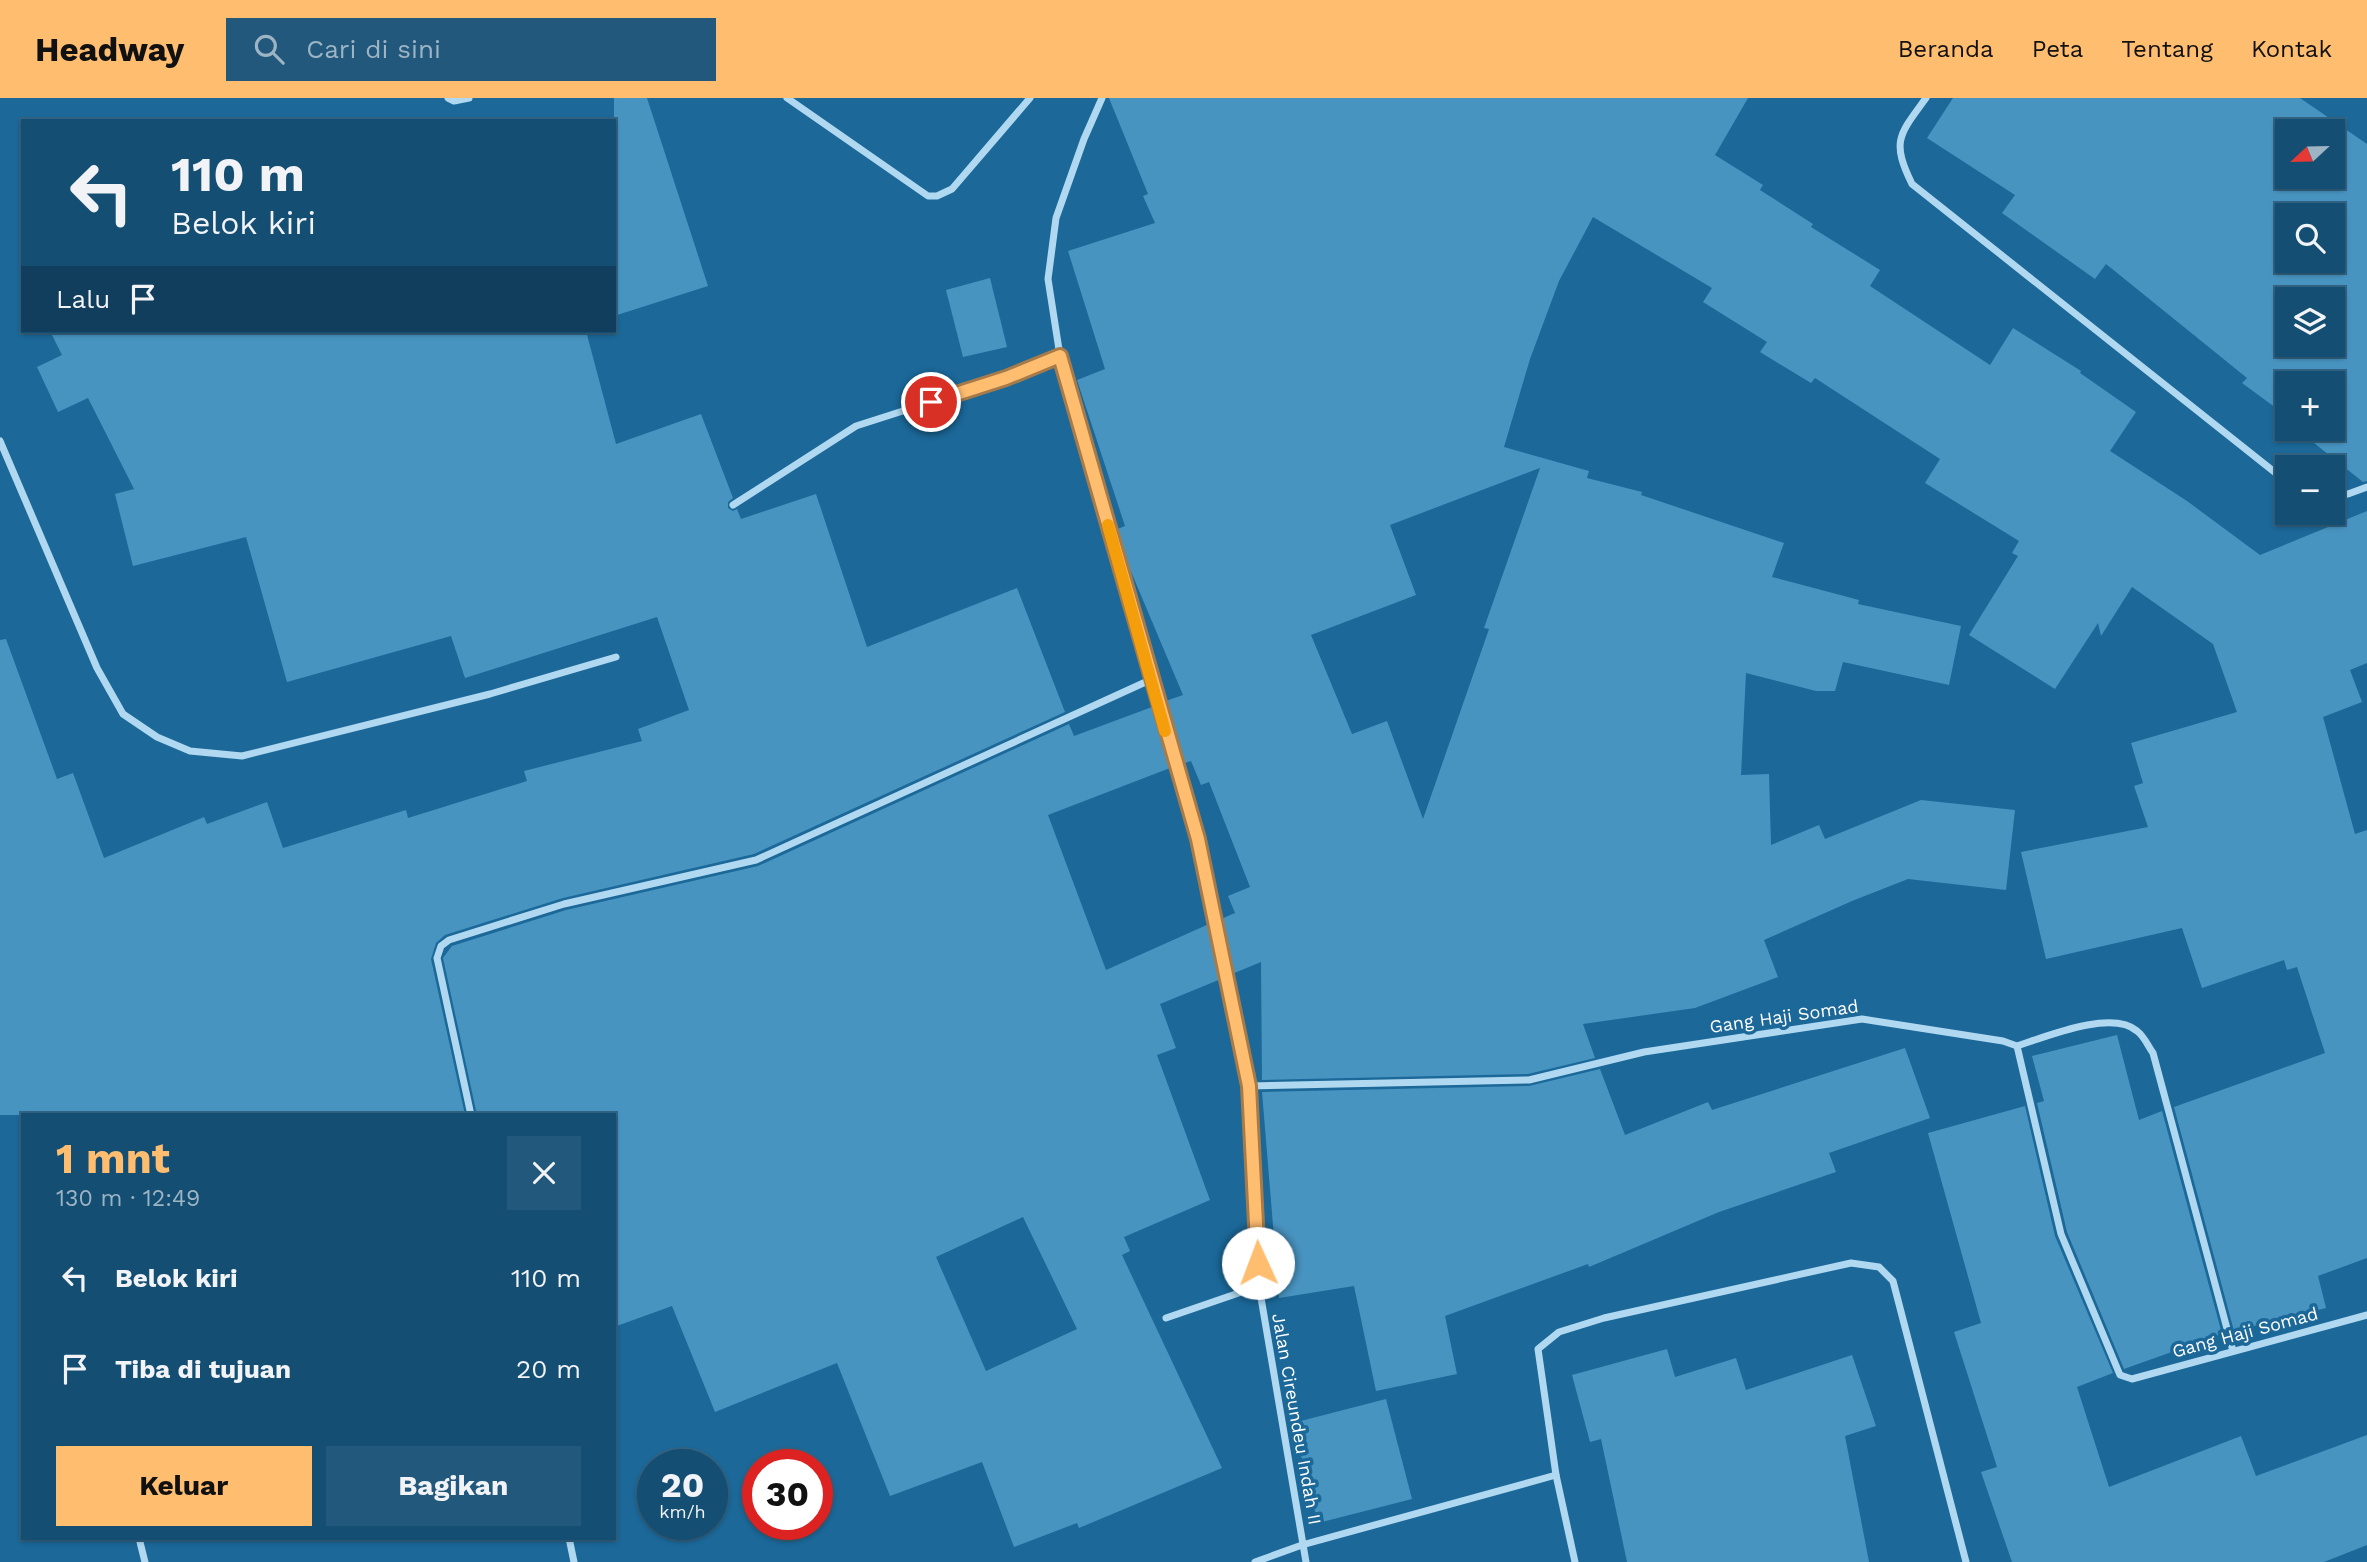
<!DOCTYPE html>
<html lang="id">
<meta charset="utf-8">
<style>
:root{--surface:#144e73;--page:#21587b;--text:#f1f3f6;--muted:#9db4c4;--line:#336585;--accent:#ffbd70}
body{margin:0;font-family:"Work Sans",sans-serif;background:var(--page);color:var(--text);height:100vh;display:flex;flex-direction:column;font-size:26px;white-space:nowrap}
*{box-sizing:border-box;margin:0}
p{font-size:23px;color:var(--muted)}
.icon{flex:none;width:38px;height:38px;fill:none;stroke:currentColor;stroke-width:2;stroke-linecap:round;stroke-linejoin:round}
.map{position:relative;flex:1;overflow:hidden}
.side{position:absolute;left:21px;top:1015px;width:595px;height:427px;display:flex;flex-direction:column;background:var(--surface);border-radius:0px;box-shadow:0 2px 5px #0004,0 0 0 2px var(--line)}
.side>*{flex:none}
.top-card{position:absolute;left:21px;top:21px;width:595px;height:214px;border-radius:0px;box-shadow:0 2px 5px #0004,0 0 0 2px var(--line);background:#144e73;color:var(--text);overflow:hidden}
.needle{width:46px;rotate:248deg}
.tools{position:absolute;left:2275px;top:21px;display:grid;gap:14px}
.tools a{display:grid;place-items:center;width:70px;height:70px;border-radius:0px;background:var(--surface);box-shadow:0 2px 5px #0004,0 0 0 2px var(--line);font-size:35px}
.speed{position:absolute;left:637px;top:1351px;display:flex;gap:14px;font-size:35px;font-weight:700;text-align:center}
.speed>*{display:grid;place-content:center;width:91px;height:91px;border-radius:50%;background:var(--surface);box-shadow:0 2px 5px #0004,0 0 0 2px var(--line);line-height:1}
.speed small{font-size:18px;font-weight:400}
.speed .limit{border:10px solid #d22;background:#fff;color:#111}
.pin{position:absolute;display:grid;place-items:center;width:60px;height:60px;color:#fff;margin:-30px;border:4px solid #fff;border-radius:50%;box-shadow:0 2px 7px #0007}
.me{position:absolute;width:77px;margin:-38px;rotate:358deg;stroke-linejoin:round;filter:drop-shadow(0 0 5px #0008)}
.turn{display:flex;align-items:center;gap:24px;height:147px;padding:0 35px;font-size:32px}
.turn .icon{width:91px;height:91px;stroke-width:2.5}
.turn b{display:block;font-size:49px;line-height:60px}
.then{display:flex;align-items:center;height:66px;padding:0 35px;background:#0003;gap:14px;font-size:26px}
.round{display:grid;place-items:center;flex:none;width:74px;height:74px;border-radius:0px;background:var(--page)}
.headline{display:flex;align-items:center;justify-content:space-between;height:119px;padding:0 35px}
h1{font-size:42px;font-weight:700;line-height:52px;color:var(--accent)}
.button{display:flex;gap:14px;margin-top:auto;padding:14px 35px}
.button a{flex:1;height:80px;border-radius:0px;background:var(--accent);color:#111;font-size:28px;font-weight:700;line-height:80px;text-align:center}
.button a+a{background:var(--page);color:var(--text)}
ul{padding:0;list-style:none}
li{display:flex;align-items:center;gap:21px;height:91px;padding:0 35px}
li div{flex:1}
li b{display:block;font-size:26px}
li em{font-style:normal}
header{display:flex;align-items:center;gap:42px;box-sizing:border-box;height:98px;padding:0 35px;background:var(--accent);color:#111}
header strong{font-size:33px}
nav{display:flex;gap:38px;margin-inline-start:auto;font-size:24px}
.search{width:490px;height:63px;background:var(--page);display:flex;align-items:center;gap:18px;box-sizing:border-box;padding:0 24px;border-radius:0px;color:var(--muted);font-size:26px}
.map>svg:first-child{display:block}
</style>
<header>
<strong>Headway</strong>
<div class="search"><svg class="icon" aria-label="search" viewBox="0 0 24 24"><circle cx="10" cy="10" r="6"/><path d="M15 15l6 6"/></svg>Cari di sini</div>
<nav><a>Beranda</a><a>Peta</a><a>Tentang</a><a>Kontak</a></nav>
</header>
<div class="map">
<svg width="2367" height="1464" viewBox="0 0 2367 1464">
<rect width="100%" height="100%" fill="#1b6899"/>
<!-- building -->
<g fill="#4894c1" fill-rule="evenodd">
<path d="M614,0H647L708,188L614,218Z"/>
<path d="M1109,0H1748L1715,57L1763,87L1760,92L1813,126L1811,129L1880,172L1870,188L1990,267L2013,230L2081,273L2080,275L2136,314L2110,353L2187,403L2260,457L2367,413V565L2350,572L2362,604L2323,619L2355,736L2367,732V1160L2318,1178L2326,1210L2234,1233L2174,1009L2325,955L2297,869L2287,872L2284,862L2202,890L2182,830L2046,861L2021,754L2148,729L2134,688L2143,685L2131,645L2237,614L2213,546L2132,489L2101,538L2098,525L2055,591L1969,537L2018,458L2012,455L2019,443L1925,385L1940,361L1815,280L1811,285L1760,254L1767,244L1703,204L1712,190L1593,119L1559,183L1530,261L1504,349L1589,373L1587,380L1642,394L1641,397L1784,445L1772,479L1859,502L1858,506L1961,528L1949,587L1843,564L1835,593H1816L1746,575L1741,677L1769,676L1771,747L1819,727L1825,741L1921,702L2015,712L2006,792L1908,781L1852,803L1764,842L1778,879L1695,910L1583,926L1595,960L1528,976L1262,982L1261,864L1232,876L1221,821L1235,815L1228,798L1250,789L1209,684L1201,687L1191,663L1182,666L1163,604L1183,597L1116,438L1115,432L1125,428L1077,282L1105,271L1068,153L1155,125L1143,98L1148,96ZM1540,370L1484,530L1489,531L1423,721L1387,623L1352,636L1311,537L1416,497L1390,427Z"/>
<path d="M1953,0H2300L2367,46V383L2363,384L2309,341L2313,335L2306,331H2333V285H2287V318L2242,285L2247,280L2106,166L2095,181L2002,115L2015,97L1927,40ZM2287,33H2333V79H2287ZM2287,117H2333V163H2287ZM2287,201H2333V247H2287Z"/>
<path d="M990,180L1007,249L963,259L946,192Z"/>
<path d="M50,233H586L616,346L701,316L733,400L728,404V410L733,413L737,411L741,421L816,396L867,549L1017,490L1065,614L754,756L563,800L445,837L436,845L431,861L465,1017H0V542L6,541L57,681L73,675L104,760L204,719L207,726L267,704L283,750L406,712L408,720L527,683L524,673L642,643L638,631L689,612L657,519L465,580L451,538L287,584L246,439L133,468L115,396L134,391L88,300L58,314L37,269L62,257Z"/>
<path d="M1152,609L1170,670L1048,717L1106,872L1209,826L1221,881L1160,906L1176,950L1157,957L1210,1102L1124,1139L1130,1153L1122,1157L1222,1370L1079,1430L1077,1425L1014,1449L982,1364L890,1398L837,1265L715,1314L672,1208L614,1229V1017H477L443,860L452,848L566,812L758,768L1069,626L1074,638ZM1023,1119L1077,1231L986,1273L936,1159Z"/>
<path d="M2117,937L2139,1022L2162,1013L2222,1236L2124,1271L2067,1134L2037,1005L2044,1003L2032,958Z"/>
<path d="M1905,950L1930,1020L1829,1055L1836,1074L1719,1114L1589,1169L1588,1166L1445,1218L1457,1276L1376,1293L1354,1188L1279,1200L1262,994L1529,988L1600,971L1625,1037L1708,1004L1712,1012Z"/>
<path d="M2025,1008L2055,1138L2113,1275L2077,1289L2109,1389L2241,1338L2256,1378L2367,1337V1447L2324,1464H2012L1981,1374L1997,1369L1954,1234L1981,1225L1928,1035Z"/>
<path d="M1667,1251L1675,1279L1736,1260L1746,1292L1852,1257L1876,1328L1845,1338L1869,1464H1627L1601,1341L1590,1344L1572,1277Z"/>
<path d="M1386,1301L1412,1401L1318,1425L1293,1325Z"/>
</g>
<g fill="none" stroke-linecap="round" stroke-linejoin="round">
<!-- street -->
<g stroke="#b0d9f1" stroke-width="7">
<path d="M448,0L454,3L469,0"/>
<path d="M787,0L928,98H937L952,91L1030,0"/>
<path d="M1102,0L1084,41L1056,120L1048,181L1060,258L1150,582L1198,741L1249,988L1259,1188L1306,1464"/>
<path d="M1926,0C1899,37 1891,43 1912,86L2287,384"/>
<path d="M0,343L97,570L123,616L157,639L190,653L242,658L490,596L616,559"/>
<path d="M2333,396H2348L2367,389"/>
<path d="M733,407L856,328L1006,280L1060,258"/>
<path d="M2017,948C2045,939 2112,911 2137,933C2144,938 2148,948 2153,955L2233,1253"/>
<path d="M1249,988L1529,982L1644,954L1862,921L2003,943L2017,948L2061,1136L2120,1277L2132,1281L2367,1217"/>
<path d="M471,1017L437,860L441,848L449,842L564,806L756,762L1150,582"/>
<path d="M1166,1220L1259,1188"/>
<path d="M1556,1377L1575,1464"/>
<path d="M139,1440L145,1464"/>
<path d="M569,1440L574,1464"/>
<path d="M1255,1464L1302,1447L1556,1377L1538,1251L1559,1234L1604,1220L1851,1165L1879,1169L1893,1183L1966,1464"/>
</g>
</g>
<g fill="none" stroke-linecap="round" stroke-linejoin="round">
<defs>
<path id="route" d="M931,304L1006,280L1060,258L1198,741L1249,988L1258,1165"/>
</defs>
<!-- route casing -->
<use href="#route" stroke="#a67b49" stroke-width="18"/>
<!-- route -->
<use href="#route" stroke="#ffbd70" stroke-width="12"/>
<!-- slow -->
<path stroke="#f59e0b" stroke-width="12" d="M1108,427L1165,633"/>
</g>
<g text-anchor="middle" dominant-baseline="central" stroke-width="7" stroke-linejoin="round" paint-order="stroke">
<!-- street labels -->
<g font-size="18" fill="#fff" stroke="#1b6899">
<text transform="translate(1784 918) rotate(-8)">Gang Haji Somad</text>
<text transform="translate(2245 1234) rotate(-15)">Gang Haji Somad</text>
<text transform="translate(1297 1321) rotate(80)">Jalan Cireundeu Indah II</text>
</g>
</g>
</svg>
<div class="tools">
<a><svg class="needle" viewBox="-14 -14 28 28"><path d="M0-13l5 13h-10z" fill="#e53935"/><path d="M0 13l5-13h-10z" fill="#9db4c4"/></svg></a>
<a><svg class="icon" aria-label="search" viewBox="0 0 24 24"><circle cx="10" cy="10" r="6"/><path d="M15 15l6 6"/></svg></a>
<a><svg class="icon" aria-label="layers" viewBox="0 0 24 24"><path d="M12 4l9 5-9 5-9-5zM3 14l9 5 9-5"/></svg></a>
<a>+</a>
<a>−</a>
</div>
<div class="speed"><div>20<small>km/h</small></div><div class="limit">30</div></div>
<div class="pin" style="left:931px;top:304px;background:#d93025"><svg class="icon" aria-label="arrive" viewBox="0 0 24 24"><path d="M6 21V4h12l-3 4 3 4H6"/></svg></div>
<svg class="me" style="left:1258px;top:1165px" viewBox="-20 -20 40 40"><circle r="19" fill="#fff"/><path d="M0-13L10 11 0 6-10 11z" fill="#ffbd70"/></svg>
<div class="top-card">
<div class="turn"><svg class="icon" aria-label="left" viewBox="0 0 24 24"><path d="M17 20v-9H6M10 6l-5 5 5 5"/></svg><div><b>110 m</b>Belok kiri</div></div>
<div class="then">Lalu<svg class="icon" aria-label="arrive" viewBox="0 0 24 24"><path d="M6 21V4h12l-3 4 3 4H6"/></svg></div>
</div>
<section class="side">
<div class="headline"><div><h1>1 mnt</h1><p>130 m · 12:49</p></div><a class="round"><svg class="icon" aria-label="close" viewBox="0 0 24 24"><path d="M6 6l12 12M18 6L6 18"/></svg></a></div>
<ul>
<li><svg class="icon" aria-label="left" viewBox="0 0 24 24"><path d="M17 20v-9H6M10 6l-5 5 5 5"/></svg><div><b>Belok kiri</b></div><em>110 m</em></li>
<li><svg class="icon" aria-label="arrive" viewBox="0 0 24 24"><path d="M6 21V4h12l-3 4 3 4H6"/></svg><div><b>Tiba di tujuan</b></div><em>20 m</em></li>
</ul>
<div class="button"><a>Keluar</a><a>Bagikan</a></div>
</section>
</div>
